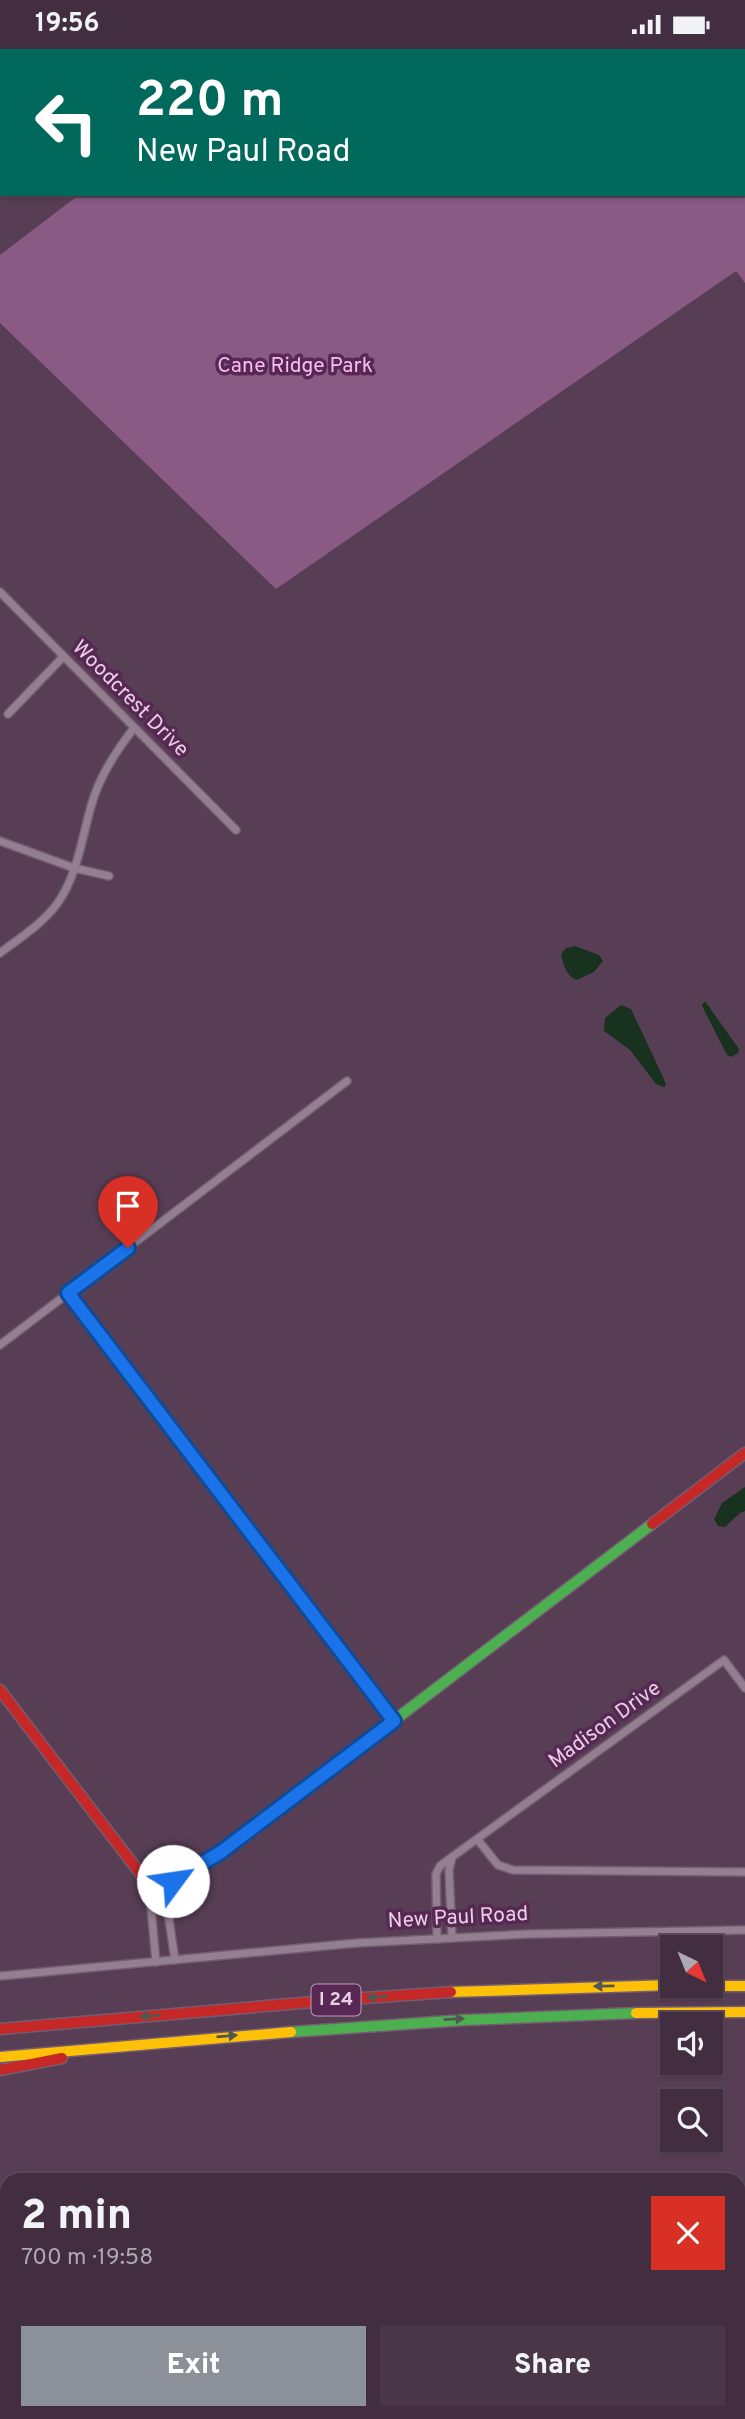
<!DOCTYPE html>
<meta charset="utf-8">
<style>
:root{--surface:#422e40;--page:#493647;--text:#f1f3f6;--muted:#aea8b1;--line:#5a4a59;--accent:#8c9099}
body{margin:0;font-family:Overpass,sans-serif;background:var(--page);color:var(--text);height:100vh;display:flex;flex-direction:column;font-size:26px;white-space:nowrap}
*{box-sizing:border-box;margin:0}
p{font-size:23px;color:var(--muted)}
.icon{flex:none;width:38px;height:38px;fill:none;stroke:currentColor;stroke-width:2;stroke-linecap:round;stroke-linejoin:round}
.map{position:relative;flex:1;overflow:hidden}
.drawer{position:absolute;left:0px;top:2124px;width:746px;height:247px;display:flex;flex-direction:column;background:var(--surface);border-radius:21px 21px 0 0;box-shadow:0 2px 5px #0004,0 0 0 2px var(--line)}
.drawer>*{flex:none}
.hud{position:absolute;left:0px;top:0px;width:746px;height:147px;box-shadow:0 2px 5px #0004,0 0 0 2px var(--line);background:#00695c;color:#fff;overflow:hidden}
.needle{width:46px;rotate:137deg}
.tools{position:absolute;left:660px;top:1886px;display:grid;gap:14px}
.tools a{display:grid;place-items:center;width:63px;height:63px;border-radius:0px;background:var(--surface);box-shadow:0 2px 5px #0004,0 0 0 2px var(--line);font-size:35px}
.pin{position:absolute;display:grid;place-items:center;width:60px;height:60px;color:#fff;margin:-72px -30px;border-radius:50% 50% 50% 0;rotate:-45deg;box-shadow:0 0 7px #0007}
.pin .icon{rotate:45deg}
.me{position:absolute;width:77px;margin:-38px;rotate:59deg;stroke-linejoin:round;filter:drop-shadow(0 0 5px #0008)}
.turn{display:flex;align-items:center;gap:24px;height:147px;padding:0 21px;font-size:32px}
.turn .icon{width:91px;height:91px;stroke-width:2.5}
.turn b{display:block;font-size:49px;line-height:60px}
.round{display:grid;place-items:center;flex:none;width:74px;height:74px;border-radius:0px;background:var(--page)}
.headline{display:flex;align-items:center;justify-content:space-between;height:119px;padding:0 21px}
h1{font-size:42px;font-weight:800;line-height:52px}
.action{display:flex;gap:14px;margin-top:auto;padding:14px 21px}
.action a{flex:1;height:80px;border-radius:0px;background:var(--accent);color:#fff;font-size:28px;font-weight:800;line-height:80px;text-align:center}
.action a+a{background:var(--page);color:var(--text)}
.status{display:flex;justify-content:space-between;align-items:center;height:49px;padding:0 35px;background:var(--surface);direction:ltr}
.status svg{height:19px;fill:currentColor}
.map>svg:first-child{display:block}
</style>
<div class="status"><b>19:56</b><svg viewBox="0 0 49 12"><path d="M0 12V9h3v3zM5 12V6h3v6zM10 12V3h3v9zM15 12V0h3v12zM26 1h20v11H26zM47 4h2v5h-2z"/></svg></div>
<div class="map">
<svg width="745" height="2370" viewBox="0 0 745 2370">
<rect width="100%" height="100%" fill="#583e55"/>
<!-- green -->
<path fill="#885a84" d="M273,0H745V234L736,222L276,540L0,274V206L80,145H744V2H271Z"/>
<!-- water -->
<g fill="#193220">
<path d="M575,897L599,906L603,912L594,923L577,931C566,927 563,915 561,905L566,899Z"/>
<path d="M705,952L739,1000L738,1004L731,1008L727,1006L705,963L702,956Z"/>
<path d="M621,956L631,960L664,1030L666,1036L664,1038L656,1035L630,1001L604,982L605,969Z"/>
<path d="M745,1438V1462L740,1464L725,1478L718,1477L714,1470L722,1454Z"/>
</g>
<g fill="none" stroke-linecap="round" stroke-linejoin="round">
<defs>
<g id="street">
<path d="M0,543L236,781"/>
<path d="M8,665L63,608"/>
<path d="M0,792L74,819L109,827"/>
<path d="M0,904C20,889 42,875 57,855C78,826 82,787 92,754C100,726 116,702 134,679"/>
<path d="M68,1244L394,1672"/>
<path d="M0,1296L347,1032"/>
<path d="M477,1790L498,1816L513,1821L745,1823"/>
<path d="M452,1808L724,1611L745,1639"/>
<path d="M437,1890L436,1825L440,1817L452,1808L449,1821L452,1889"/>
<path d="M156,1913L149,1836L168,1864L175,1911"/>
<path d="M0,1927L357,1894L529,1885L745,1881"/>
<path d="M738,2192L745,2194"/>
<path d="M125,2370L130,2364"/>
</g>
<g id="fast">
<path d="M220,1804L652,1475"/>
<path d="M291,1983L465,1971L636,1964"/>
</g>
<g id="slow">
<path d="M710,1937H745"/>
<path d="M451,1943L672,1936"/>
<path d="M636,1964L745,1963"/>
<path d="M0,2008L291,1983"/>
</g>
<g id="jam">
<path d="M652,1475L745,1404"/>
<path d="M0,1641L149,1836L173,1833L220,1804"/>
<path d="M0,1980L336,1951L451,1943"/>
<path d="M0,2021L62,2009"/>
</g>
</defs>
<!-- street casing -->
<use href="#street" stroke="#735d71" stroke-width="10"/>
<!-- fast casing -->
<use href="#fast" stroke="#735d71" stroke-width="13"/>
<!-- slow casing -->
<use href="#slow" stroke="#735d71" stroke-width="13"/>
<!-- jam casing -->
<use href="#jam" stroke="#735d71" stroke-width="13"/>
<!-- street -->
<use href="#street" stroke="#947f91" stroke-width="7"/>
<!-- fast -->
<use href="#fast" stroke="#4caf50" stroke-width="10"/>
<!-- slow -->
<use href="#slow" stroke="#ffc107" stroke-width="10"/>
<!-- jam -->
<use href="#jam" stroke="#c62828" stroke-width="10"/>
</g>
<!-- one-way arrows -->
<defs><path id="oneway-solid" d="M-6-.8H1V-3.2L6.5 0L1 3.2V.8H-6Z" transform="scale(1.75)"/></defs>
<g fill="#525752">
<use href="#oneway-solid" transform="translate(604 1937) rotate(179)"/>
<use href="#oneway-solid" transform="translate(377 1948) rotate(176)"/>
<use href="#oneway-solid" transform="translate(150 1967) rotate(175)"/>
<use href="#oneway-solid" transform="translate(454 1970) rotate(-3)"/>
<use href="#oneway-solid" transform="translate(227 1987) rotate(-5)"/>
</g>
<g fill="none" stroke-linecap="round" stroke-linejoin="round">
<defs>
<path id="route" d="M128,1199L68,1244L394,1672L221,1803L173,1832"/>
</defs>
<!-- route casing -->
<use href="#route" stroke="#114b97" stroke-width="18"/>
<!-- route -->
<use href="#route" stroke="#1a73e8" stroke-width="12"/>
</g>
<g text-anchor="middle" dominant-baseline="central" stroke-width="7" stroke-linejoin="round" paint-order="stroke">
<!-- shield labels -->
<rect fill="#562853" stroke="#be9dbb" stroke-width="2" x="311.5" y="1935.5" width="49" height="31" rx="5"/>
<g font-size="19" font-weight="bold" fill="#ebcfe7">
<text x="336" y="1951">I 24</text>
</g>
<!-- park labels -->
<g font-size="21" fill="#fabcf3" stroke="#562853">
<text x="295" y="317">Cane Ridge Park</text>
</g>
<!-- street labels -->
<g font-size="21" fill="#ebcfe7" stroke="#562853">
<text transform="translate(130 650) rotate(45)">Woodcrest Drive</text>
<text transform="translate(605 1676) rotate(-36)">Madison Drive</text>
<text transform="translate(458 1869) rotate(-3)">New Paul Road</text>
</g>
</g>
</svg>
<div class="tools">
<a><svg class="needle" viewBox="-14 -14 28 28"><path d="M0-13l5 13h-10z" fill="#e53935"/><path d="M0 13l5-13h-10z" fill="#aea8b1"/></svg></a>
<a><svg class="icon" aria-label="sound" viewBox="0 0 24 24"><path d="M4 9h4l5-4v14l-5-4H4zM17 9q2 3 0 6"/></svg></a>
<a><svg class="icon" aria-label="search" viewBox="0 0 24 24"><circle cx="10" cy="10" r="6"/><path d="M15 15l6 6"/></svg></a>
</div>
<div class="pin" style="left:128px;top:1199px;background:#d93025"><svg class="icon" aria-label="arrive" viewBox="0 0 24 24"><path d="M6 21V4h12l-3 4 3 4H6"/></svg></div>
<svg class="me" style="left:173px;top:1832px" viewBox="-20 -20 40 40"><circle r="19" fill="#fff"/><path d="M0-13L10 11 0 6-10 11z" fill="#1a73e8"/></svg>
<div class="hud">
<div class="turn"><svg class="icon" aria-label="left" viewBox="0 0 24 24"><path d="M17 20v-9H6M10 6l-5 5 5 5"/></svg><div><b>220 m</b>New Paul Road</div></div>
</div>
<section class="drawer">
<div class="headline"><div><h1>2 min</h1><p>700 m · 19:58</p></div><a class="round" style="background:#d93025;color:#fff"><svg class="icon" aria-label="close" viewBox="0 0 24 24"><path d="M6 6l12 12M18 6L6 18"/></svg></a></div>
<div class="action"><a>Exit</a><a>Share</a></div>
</section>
</div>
